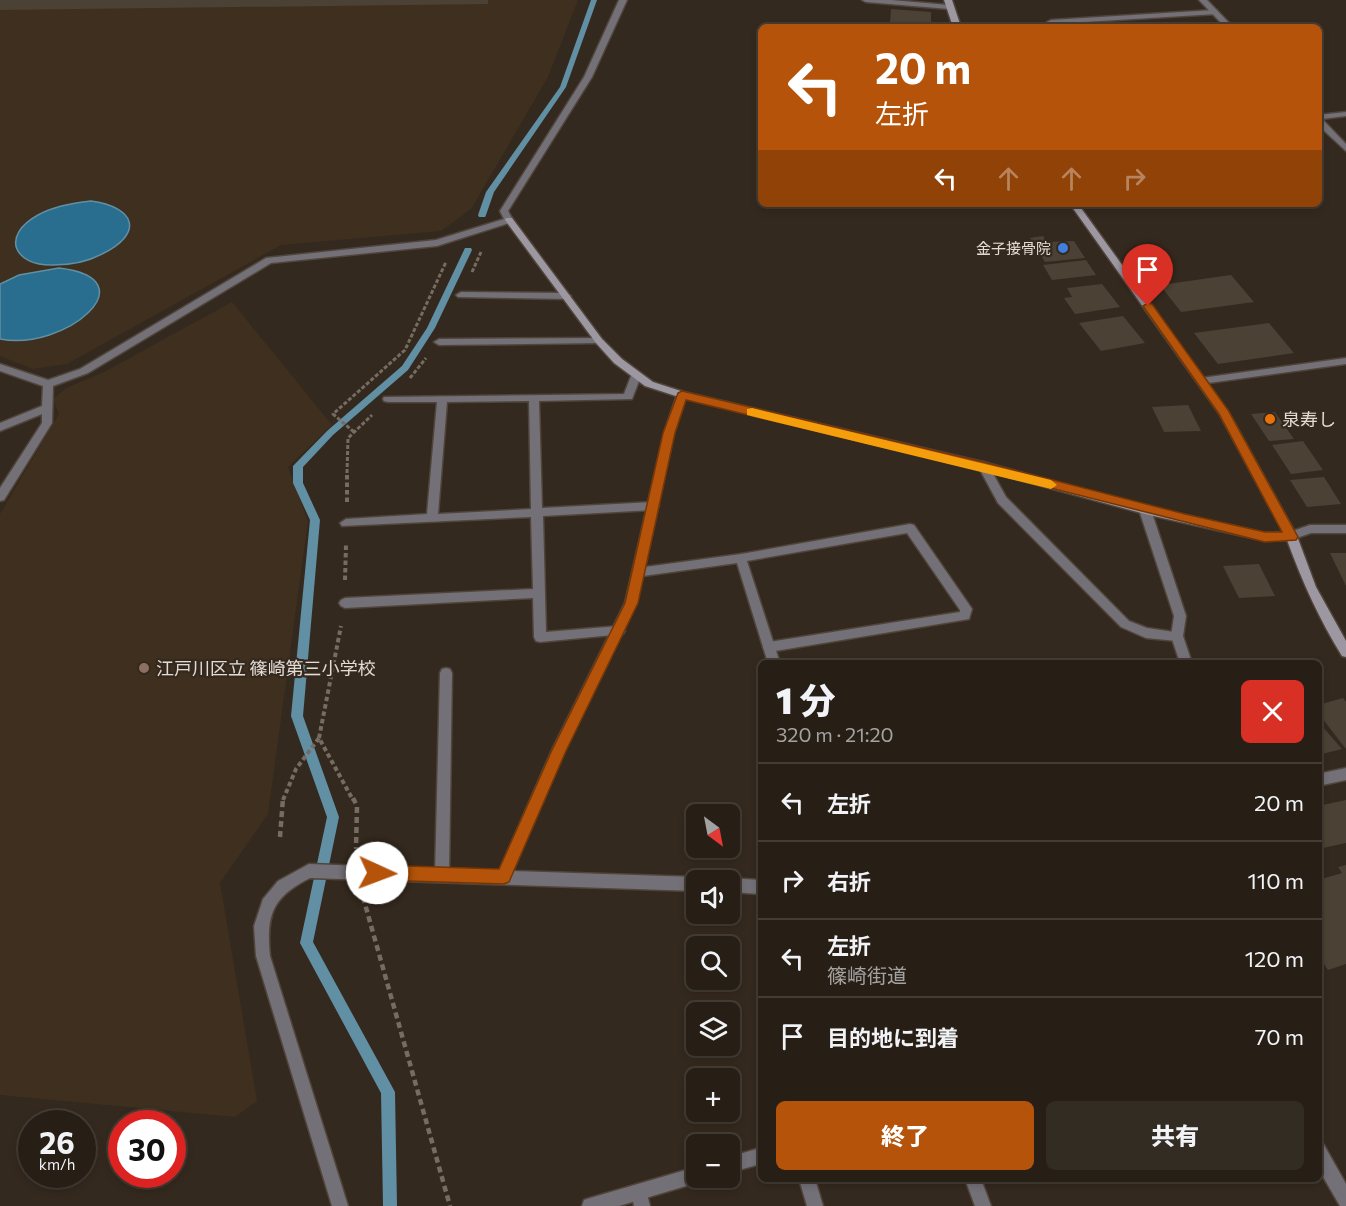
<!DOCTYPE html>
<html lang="ja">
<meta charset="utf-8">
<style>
:root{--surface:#271f16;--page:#332c23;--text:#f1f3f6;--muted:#a4a2a1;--line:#433d35;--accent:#b45309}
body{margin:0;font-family:Commissioner,"Noto Sans JP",sans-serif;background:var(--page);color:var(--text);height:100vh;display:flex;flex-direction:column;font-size:22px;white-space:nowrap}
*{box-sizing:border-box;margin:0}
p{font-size:20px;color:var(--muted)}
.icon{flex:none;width:33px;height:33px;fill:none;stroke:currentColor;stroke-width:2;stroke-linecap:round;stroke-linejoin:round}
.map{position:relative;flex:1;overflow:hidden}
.side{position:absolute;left:758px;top:660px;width:564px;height:522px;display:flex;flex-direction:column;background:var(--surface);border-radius:9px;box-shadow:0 3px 9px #0003,0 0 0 2px var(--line)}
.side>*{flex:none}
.top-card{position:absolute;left:758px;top:24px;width:564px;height:183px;border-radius:9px;box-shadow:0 3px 9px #0003,0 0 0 2px var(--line);background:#b45309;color:#fff;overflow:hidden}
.needle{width:39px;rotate:148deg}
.controls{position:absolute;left:686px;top:804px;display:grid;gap:12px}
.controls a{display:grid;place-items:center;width:54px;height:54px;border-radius:9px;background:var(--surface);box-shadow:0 3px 9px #0003,0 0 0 2px var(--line);font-size:30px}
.speed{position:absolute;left:18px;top:1110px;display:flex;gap:12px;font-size:30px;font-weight:700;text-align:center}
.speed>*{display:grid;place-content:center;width:78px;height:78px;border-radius:50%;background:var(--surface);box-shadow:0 3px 9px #0003,0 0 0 2px var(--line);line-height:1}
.speed small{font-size:15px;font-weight:400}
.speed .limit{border:9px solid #d22;background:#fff;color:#111}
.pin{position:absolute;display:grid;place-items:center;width:51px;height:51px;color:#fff;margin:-62px -26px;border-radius:50% 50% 50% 0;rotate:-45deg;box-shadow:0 0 6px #0007}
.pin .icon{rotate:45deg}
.me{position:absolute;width:66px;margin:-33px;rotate:92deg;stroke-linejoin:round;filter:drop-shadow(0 0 4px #0008)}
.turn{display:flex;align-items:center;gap:21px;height:126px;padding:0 18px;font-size:27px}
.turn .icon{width:78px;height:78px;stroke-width:2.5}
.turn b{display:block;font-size:42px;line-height:51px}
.lanes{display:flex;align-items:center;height:57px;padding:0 18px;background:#0003;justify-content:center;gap:30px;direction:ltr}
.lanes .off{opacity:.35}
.round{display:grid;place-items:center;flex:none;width:63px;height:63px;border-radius:9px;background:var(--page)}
.headline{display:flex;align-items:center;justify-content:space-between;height:102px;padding:0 18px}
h1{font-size:36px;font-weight:800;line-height:45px}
.cta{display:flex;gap:12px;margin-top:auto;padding:12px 18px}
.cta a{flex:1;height:69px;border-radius:9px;background:var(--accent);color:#fff;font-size:24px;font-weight:800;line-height:69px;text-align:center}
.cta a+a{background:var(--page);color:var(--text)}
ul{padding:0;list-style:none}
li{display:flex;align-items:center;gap:18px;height:78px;padding:0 18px;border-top:2px solid var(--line)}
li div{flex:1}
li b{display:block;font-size:22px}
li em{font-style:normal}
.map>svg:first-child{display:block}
</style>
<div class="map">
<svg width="1346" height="1206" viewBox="0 0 1346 1206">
<rect width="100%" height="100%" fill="#34291e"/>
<!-- built -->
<g fill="#3f2f1f">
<path d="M0,0H578L548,77L471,209L441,231L281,245L67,364L33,369L0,356Z"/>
<path d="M232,302L332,425L288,467L308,521L268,814L220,883L257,1101L235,1117L0,1095V514L59,414L53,399L66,388L104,372Z"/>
</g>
<!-- water -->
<g fill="#296e8e" stroke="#618fa3" stroke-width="1.5">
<path d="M91,201C135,207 145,233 102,254C87,262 70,265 53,265C14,266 0,236 38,215C54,206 72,203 91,201Z"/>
<path d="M59,268C152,279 64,352 0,339V284L19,275Z"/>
</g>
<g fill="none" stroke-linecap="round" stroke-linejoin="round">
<!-- stream -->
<g fill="#618fa3" fill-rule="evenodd">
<path d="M591,0H597L566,87L494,192L486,215L485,217H479L478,215L486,192L560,87Z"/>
<path d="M465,248H471L472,250L435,328L408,370L333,435L303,467V483L320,520L303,716L339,817L313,942L395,1092L397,1206H383L381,1093L300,943L327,817L291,716L310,520L293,483V466L327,431L402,366L427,328Z"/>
</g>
</g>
<!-- building -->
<g fill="#4b4134">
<path d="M0,0H488V4L0,10Z"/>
<path d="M891,9L931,12V25L890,23Z"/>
<path d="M1043,236L1047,242L1074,241L1085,258L1045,262L1030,238Z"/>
<path d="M1086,260L1096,275L1052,280L1043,265Z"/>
<path d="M1231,275L1254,302L1181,312L1160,285Z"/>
<path d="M1102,284L1120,307L1075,314L1064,298L1072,297L1067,288Z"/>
<path d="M1123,316L1145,343L1101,351L1079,323Z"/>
<path d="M1269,323L1294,353L1218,364L1194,333Z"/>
<path d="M1188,405L1201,431L1164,432L1152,407Z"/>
<path d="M1275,412L1294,439L1269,441L1251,414Z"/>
<path d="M1303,441L1323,470L1291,474L1272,445Z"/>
<path d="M1324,477L1341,504L1307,507L1290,480Z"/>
<path d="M1330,553H1346V586Z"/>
<path d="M1259,564L1275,596L1239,598L1223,566Z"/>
<path d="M1343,698L1346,702V749L1318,713V705Z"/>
<path d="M1322,726L1342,749L1318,755V727Z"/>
<path d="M1346,800V843L1318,849V806Z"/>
<path d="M1346,865V964L1328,970L1318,955V880L1342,873L1338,867Z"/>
</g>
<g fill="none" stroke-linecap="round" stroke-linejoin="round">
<defs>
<g id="lane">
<path d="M1214,10H1217V14L1051,24L1047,22L1051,20Z"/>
<path d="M461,292L566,293L571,296L566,299L458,297L456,295Z"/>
<path d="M599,338L604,341L602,343L439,345L434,342L439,339Z"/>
<path d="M1346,358V364L1201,384L1196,381L1201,378Z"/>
<path d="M636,373L641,376L632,399L539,401L542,508L653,502L659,506L653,510L543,516L546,632L619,626L623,628L625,631L623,634L540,642L536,641L534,637L533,598L345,608L341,606L339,603L341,600L345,598L533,589L531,517L342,526L340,523L346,519L427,514L437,402H388L384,401L383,399L384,397L624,394L631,376ZM529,401L531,509L438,514L447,402Z"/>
<path d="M983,462L987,463L1006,497L1129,621L1147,628L1181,633L1183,636L1181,639L1177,641L1146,638L1121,627L998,503L978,466Z"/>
<path d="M910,524L914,525L970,606L972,609L969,619L769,652L765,651L763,647L765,643L769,642L960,612V610L907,533L741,562L735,558L741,554Z"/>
<path d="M446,668L450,669L452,673L449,875L447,880L442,882L437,880L435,875L440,673L442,669Z"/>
<path d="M1318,1143L1324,1145L1346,1184V1206H1340L1318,1168Z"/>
<path d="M799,1179H815L823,1206H807Z"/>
<path d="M965,1179H981L991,1206H975Z"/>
<path d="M639,1184L645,1186L650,1206H634L631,1192L633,1186Z"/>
</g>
<g id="street">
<path d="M619,0H627L592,77L508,211L513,220L512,222L437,246L271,263L88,373L53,386L52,423L4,500L0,501V488L42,423V414L0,431V423L42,406L43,386L0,371V364L48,380L80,369L266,258L436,240L504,219L500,211L584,77Z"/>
<path d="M862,0H891L949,5L953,7L949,9L866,2Z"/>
<path d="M1199,0H1207L1233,27H1225Z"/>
<path d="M1346,112V116L1322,119L1346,144V151L1318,125V115Z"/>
<path d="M682,392L687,395L674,433L645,567L741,554L745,555L780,663H768L737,563L643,576L637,603L565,751L513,871L696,877L702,880H696V891L310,878C272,897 266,915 270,956L348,1206H332L256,956L254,926L263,899L278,881L309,864L499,871L552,750L625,603L664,433L677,395Z"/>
<path d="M1145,506L1151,510L1186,616L1183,636L1192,663H1180L1171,636L1174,616L1139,510Z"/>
<path d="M1310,525H1346V533H1311L1291,540L1285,536L1287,533Z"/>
<path d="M1346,768V780L1318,786V774Z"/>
<path d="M729,878L760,880V894L729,892V880H724Z"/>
<path d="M760,1148V1164L729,1173V1157Z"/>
<path d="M696,1167V1178H703L702,1181L696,1183L619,1206H582L584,1200L590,1198Z"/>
</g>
<g id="secondary">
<path d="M944,0H952L961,27H953Z"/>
<path d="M1070,204H1078L1229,413L1297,536L1316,587L1346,641V657L1342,656C1319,619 1302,581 1287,540L1265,541L1145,514L983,470L682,398L645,386L614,363L596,343L505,220L506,218H512L602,339L622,359L653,382L684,392L983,462L1145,506L1265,533L1283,532L1220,415Z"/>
</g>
</defs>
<!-- lane casing -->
<use href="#lane" stroke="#50453b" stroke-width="3"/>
<!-- street casing -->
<use href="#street" stroke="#50453b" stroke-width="3"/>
<!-- secondary casing -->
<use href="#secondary" stroke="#50453b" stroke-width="3"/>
<!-- path-far2 -->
<g stroke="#766c62" stroke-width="3" stroke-dasharray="4 2" stroke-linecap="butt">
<path d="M472,272L481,252"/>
<path d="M410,378L426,358"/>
<path d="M354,432L333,414L405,350L446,262"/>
<path d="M347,473L348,438L372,415"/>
</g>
<!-- path-far1 -->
<g stroke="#766c62" stroke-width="4" stroke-dasharray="4.5 3" stroke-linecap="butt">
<path d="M347,502V472"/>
<path d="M345,580L346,545"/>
<path d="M319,738L341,626"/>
<path d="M283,800L296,769L319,738L353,800"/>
</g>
<!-- path -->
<g stroke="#766c62" stroke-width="4.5" stroke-dasharray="6 4" stroke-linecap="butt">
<path d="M353,798L357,806L356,849"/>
<path d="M280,837L283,798"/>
<path d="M363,897L450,1206"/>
</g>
<!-- lane -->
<use href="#lane" fill="#747077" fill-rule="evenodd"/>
<!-- street -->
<use href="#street" fill="#747077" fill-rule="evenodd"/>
<!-- secondary -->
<use href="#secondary" fill="#9d97a2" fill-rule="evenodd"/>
</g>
<!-- route -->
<path fill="#b45309" stroke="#753606" stroke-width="1.5" d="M1148,303L1152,304L1228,410L1298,537L1296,540L1265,542L983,471L686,400L675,433L638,603L566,751L509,882L504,884L377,880L372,878L369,873L372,868L377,865L499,869L552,750L625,603L663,433L678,393L682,391L983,462L1185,514L1265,532H1282L1219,414L1143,306Z"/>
<!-- slow -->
<path fill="#f59e0b" d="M752,408L1051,480L1057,485L1051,489L747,415V409Z"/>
<!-- markers -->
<circle fill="#3f7fe0" stroke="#34291e" stroke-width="2" cx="1063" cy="248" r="6"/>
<circle fill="#e8710a" stroke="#34291e" stroke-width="2" cx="1270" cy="419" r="6"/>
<circle fill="#8d6e63" stroke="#34291e" stroke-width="2" cx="144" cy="668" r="6"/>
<g text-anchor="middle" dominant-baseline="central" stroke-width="4.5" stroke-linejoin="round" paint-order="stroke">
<!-- far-poi labels -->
<g font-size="15" fill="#e3dbd4" stroke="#34291e" text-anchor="end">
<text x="1051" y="248">金子接骨院</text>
</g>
<!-- poi labels -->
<g font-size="18" fill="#e3dbd4" stroke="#34291e" text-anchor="start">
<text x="1282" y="419">泉寿し</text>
<text x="156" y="668">江戸川区立 篠崎第三小学校</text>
</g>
</g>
</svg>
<div class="controls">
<a><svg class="needle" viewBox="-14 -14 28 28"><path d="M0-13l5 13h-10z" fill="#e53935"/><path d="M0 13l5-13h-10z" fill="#a4a2a1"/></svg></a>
<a><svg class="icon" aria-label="sound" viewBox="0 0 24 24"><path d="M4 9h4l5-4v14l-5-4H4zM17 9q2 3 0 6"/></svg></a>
<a><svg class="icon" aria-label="search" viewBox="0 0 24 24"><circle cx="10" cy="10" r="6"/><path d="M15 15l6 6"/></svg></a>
<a><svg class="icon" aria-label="layers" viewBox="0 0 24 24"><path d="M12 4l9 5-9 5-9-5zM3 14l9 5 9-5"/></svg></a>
<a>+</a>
<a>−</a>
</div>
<div class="speed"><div>26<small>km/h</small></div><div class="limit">30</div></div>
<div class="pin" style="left:1148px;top:306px;background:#d93025"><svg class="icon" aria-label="arrive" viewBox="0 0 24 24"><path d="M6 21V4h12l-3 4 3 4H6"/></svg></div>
<svg class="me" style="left:377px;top:873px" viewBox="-20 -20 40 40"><circle r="19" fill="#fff"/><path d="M0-13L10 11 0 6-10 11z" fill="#b45309"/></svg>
<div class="top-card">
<div class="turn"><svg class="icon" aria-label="left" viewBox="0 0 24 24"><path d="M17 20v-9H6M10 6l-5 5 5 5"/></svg><div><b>20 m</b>左折</div></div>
<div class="lanes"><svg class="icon" aria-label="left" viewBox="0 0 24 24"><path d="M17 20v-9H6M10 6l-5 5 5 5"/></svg><svg class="icon off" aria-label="ahead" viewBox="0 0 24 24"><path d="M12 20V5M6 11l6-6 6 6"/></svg><svg class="icon off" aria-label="ahead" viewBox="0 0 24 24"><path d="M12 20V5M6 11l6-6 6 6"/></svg><svg class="icon off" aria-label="right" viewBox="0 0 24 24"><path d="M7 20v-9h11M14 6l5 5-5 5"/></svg></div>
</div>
<section class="side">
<div class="headline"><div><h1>1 分</h1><p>320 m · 21:20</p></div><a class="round" style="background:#d93025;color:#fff"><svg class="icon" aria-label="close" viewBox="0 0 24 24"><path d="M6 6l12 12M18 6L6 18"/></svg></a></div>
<ul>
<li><svg class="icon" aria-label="left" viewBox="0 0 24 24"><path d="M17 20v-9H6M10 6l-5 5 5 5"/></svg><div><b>左折</b></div><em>20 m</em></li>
<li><svg class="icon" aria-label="right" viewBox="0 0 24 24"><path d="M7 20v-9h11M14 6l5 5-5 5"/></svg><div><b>右折</b></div><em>110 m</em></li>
<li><svg class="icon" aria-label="left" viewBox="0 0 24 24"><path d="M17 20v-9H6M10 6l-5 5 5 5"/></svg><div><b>左折</b><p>篠崎街道</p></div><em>120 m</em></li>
<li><svg class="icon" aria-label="arrive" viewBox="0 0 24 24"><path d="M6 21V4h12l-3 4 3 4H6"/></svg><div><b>目的地に到着</b></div><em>70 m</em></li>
</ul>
<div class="cta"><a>終了</a><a>共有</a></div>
</section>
</div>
